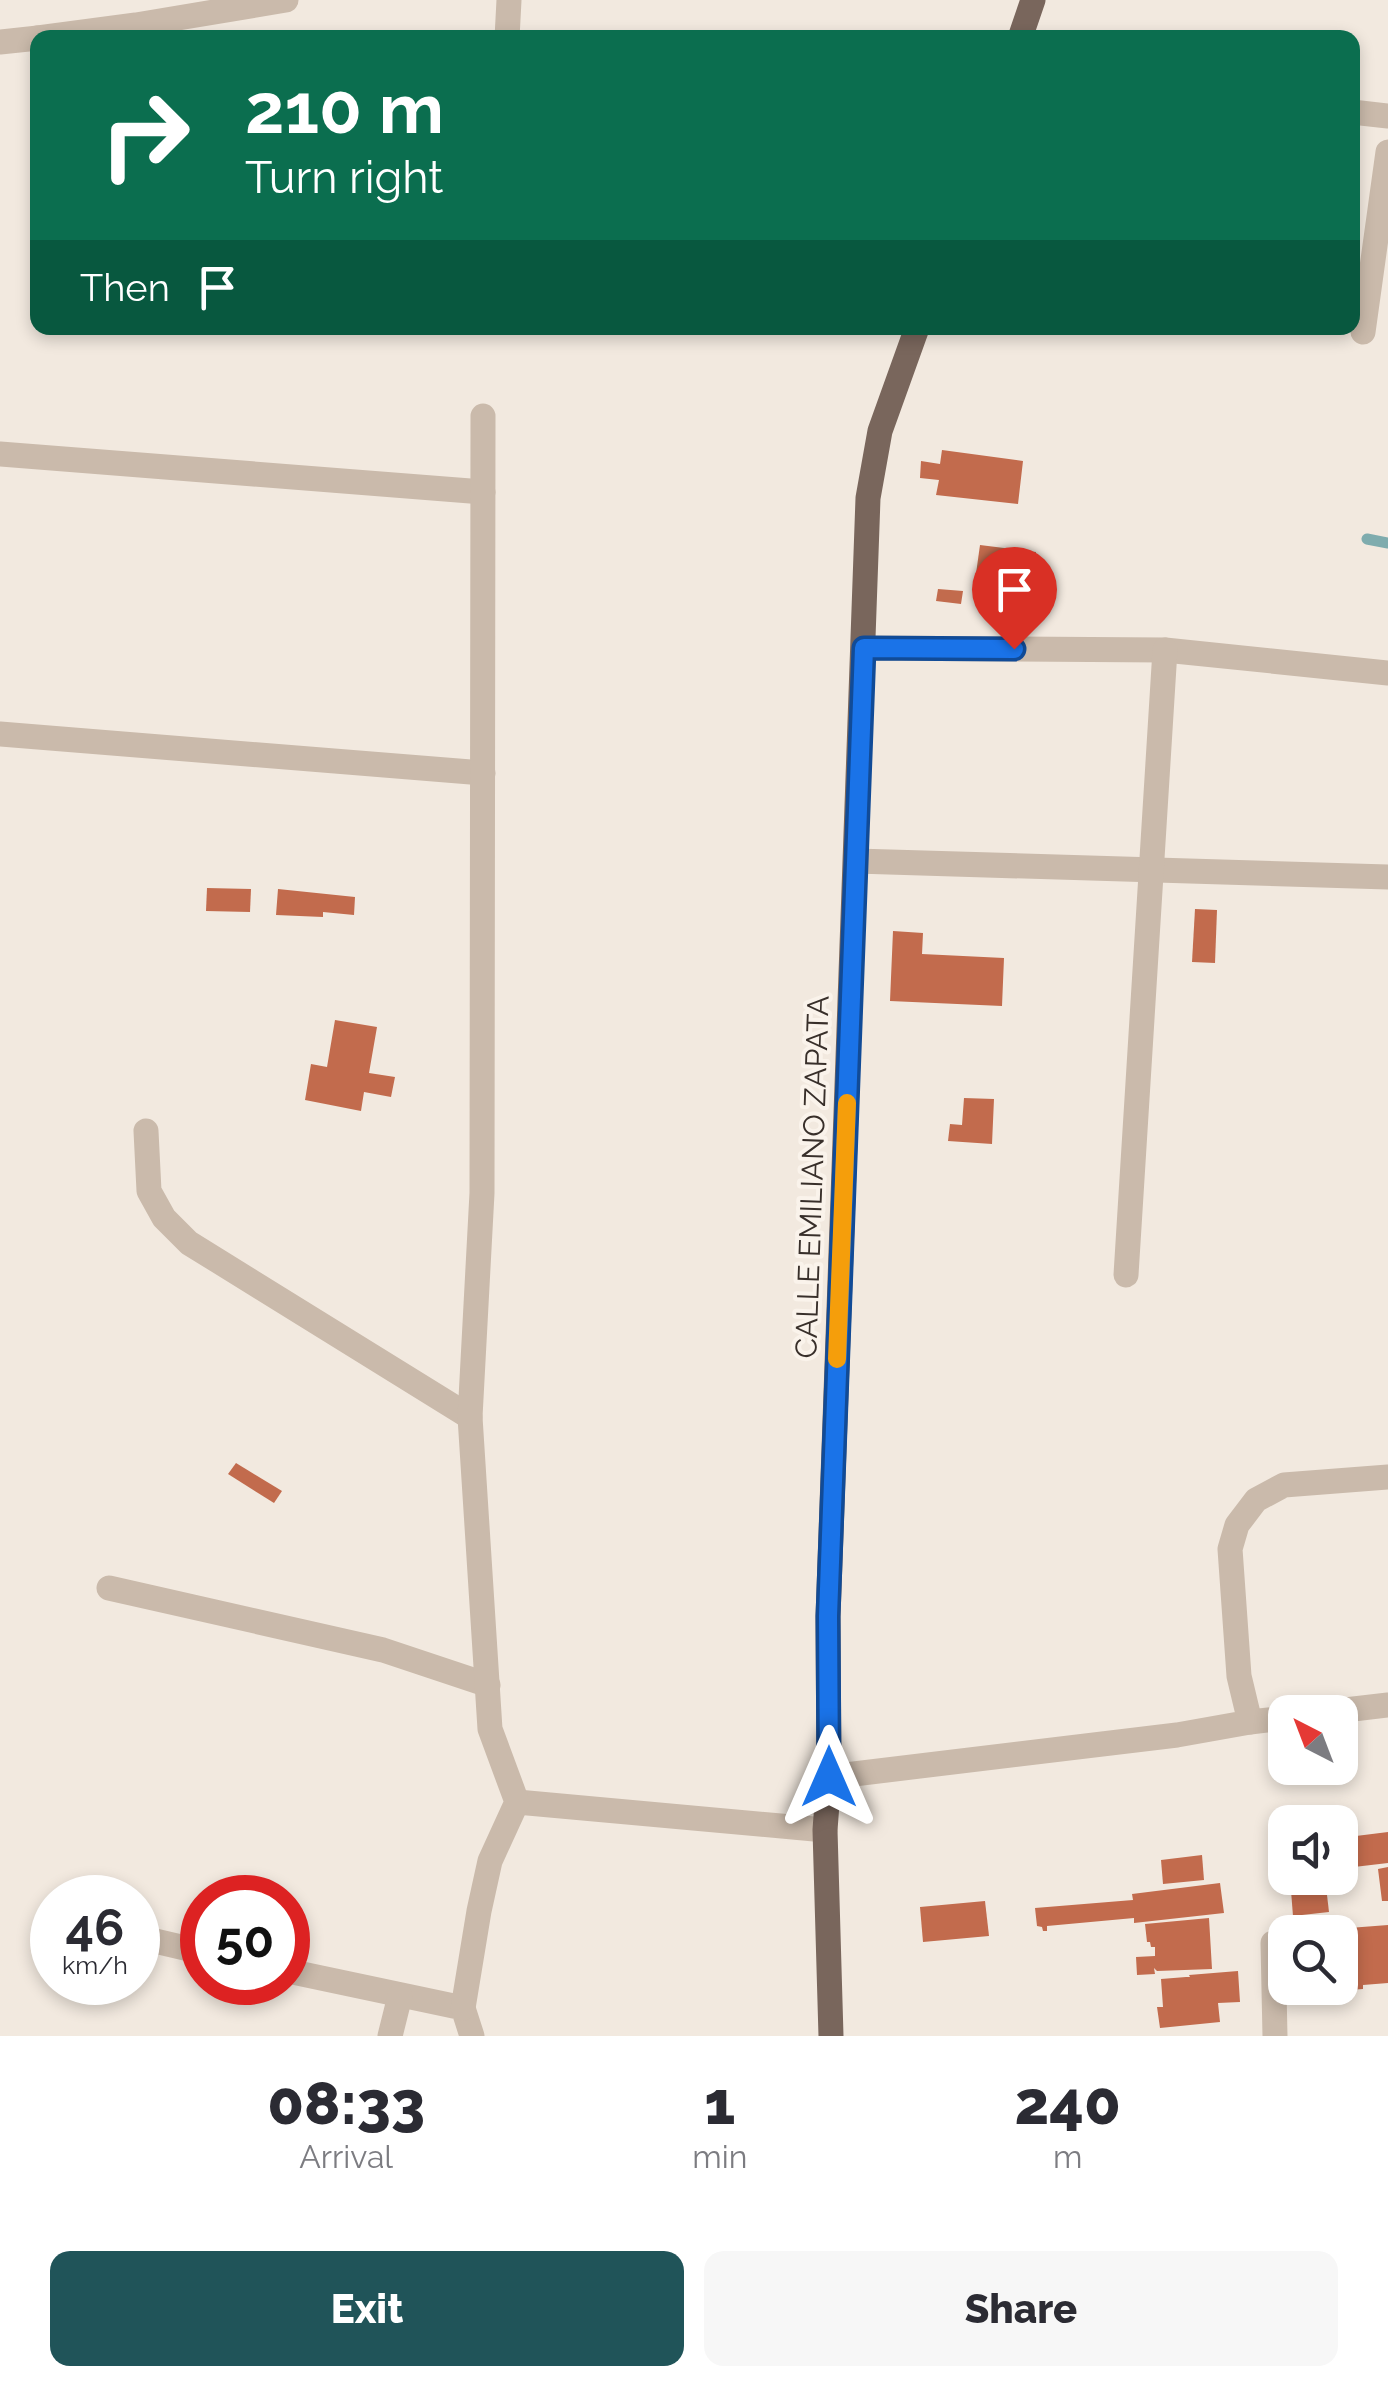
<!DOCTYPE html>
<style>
:root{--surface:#fff;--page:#f7f7f7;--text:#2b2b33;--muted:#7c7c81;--accent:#205459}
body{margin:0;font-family:Raleway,sans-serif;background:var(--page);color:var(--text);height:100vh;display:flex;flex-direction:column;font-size:38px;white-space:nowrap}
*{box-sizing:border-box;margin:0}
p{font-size:32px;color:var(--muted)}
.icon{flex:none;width:55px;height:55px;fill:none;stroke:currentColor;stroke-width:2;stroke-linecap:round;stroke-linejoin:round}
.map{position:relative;height:2036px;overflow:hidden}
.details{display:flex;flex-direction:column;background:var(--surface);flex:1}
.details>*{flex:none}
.guide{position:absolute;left:30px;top:30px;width:1330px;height:305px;border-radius:20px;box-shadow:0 5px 15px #0003;background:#0b6e4f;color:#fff;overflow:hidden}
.needle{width:65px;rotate:318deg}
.controls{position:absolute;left:1268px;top:1695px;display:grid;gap:20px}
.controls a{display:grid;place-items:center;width:90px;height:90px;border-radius:20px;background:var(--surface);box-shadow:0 5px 15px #0003;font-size:50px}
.speed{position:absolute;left:30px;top:1875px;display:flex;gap:20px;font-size:50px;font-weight:700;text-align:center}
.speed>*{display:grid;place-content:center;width:130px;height:130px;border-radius:50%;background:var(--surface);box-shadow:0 5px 15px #0003;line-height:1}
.speed small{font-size:25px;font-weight:400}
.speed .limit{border:15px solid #d22;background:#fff;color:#111}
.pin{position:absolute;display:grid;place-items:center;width:85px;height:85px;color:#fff;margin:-102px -42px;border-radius:50% 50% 50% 0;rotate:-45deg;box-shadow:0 0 10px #0007}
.pin .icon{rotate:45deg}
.me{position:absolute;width:110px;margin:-55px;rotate:0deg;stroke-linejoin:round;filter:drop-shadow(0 0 8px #0008)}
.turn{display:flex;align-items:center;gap:35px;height:210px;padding:0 50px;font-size:45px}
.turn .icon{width:130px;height:130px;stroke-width:2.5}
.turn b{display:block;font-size:70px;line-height:85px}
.then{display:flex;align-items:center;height:95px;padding:0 50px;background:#0003;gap:20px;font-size:38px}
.eta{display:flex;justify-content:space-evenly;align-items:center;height:170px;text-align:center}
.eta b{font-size:60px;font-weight:800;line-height:70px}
.cta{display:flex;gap:20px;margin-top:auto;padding:20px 50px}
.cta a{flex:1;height:115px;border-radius:20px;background:var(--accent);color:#fff;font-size:40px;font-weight:800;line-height:115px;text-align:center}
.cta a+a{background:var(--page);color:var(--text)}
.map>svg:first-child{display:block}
</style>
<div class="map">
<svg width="1388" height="2036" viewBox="0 0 1388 2036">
<rect width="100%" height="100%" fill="#f2e9df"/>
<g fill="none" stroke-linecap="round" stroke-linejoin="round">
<!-- stream -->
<path stroke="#7facae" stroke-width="11" d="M1367,539L1388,543"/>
</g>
<!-- building -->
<g fill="#c26b4d">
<path d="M942,450L1023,461L1018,504L936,495L939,480L920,478L921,461L940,464Z"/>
<path d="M980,545L1036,552L1030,594L974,588Z"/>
<path d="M938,589L963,591L961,604L936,601Z"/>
<path d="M207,888L251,889L250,912L206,911Z"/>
<path d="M278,889L355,897L354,915L323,912V917L276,915Z"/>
<path d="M1195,909L1217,910L1215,963L1192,962Z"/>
<path d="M893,931L923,933L922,954L1004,958L1002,1006L890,1001Z"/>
<path d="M335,1020L377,1027L369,1073L395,1077L391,1097L364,1092L361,1111L305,1100L311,1064L327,1067Z"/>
<path d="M964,1098L994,1099L992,1144L948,1141L950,1124L962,1125Z"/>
<path d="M236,1463L282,1491L274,1503L228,1474Z"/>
<path d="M1388,1832V1863L1354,1867V1872L1340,1873V1838Z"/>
<path d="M1202,1855L1204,1880L1163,1884L1161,1860Z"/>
<path d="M1388,1867V1901H1382L1378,1869Z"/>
<path d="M1290,1878H1325L1329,1912L1293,1916Z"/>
<path d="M1220,1883L1224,1913L1134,1923V1918L1047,1926V1931H1043L1042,1927L1037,1926L1035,1908L1133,1900L1132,1894Z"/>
<path d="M985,1901L989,1936L923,1942L920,1907Z"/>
<path d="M1209,1918L1212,1969L1157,1971L1154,1968L1155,1974L1137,1975L1136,1957L1155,1956V1947H1151L1150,1942H1147L1145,1924Z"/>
<path d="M1388,1925V1983L1363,1985V1989L1311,1993V1988H1340V1932H1323V1930Z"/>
<path d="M1238,1971L1240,2002L1218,2003L1220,2022L1160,2028L1157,2007H1163L1161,1979L1186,1977H1190L1189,1975Z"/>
</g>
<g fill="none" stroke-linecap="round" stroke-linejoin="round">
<!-- minor -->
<g stroke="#cabaab" stroke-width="25">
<path d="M38,38L136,25L286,0"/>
<path d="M507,38L509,0"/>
<path d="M0,42L38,38"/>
<path d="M1352,112L1388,116"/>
<path d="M1363,332L1388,152"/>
<path d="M0,454L483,492"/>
<path d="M864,648L1165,650L1388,673"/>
<path d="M0,734L483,773"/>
<path d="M856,861L1388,877"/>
<path d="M146,1131L149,1191L164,1218L189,1243L470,1417"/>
<path d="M1126,1275L1165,650"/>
<path d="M109,1588L383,1650L488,1685"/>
<path d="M1328,1712L1388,1705"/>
<path d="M1250,1722L1285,1718"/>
<path d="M829,1777L1177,1735L1250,1722L1239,1676L1230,1549L1237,1525L1256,1500L1284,1485L1388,1477"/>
<path d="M517,1802L825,1830"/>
<path d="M138,1937L202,1952"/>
<path d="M1273,1943L1275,2036"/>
<path d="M288,1971L463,2008L472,2036"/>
<path d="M463,2008L479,1911L490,1861L517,1802L490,1729L470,1417L482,1193L483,416"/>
<path d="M390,2036L400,1996"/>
</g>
<!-- major -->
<g stroke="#79665c" stroke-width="25">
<path d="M1020,38L1033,0"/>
<path d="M831,2036L825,1830L829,1777L828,1617L868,498L880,431L917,328"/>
</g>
</g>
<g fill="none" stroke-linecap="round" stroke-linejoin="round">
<defs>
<path id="route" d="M829,1777L828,1616L864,648L1014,649"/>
</defs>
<!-- route casing -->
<use href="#route" stroke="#114b97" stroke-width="25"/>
<!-- route -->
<use href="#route" stroke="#1a73e8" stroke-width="18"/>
<!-- slow -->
<path stroke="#f59e0b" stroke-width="18" d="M837,1359L847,1103"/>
</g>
<g text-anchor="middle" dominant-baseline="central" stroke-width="8" stroke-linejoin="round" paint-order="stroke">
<!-- street labels -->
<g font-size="30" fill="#382f2a" stroke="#faf3eb">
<text transform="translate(812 1177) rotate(-88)">CALLE EMILIANO ZAPATA</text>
</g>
</g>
</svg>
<div class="controls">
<a><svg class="needle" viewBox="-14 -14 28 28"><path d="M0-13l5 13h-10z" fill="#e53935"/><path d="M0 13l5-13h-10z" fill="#7c7c81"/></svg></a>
<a><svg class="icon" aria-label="sound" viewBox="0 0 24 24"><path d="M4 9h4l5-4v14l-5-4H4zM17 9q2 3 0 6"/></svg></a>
<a><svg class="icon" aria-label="search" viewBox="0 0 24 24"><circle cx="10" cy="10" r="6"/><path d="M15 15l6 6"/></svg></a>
</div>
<div class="speed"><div>46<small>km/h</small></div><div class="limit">50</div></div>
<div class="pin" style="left:1014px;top:649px;background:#d93025"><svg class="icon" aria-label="arrive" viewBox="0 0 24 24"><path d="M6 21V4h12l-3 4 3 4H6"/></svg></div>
<svg class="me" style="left:829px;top:1777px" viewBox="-20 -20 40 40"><path d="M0-17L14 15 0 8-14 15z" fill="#1a73e8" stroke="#fff" stroke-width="4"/></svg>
<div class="guide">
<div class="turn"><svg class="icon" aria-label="right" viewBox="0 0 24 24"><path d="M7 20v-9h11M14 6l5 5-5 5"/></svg><div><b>210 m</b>Turn right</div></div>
<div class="then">Then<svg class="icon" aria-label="arrive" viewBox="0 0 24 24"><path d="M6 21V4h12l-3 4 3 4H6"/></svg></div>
</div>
</div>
<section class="details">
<div class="eta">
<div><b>08:33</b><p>Arrival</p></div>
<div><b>1</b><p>min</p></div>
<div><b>240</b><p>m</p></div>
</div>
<div class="cta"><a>Exit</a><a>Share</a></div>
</section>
